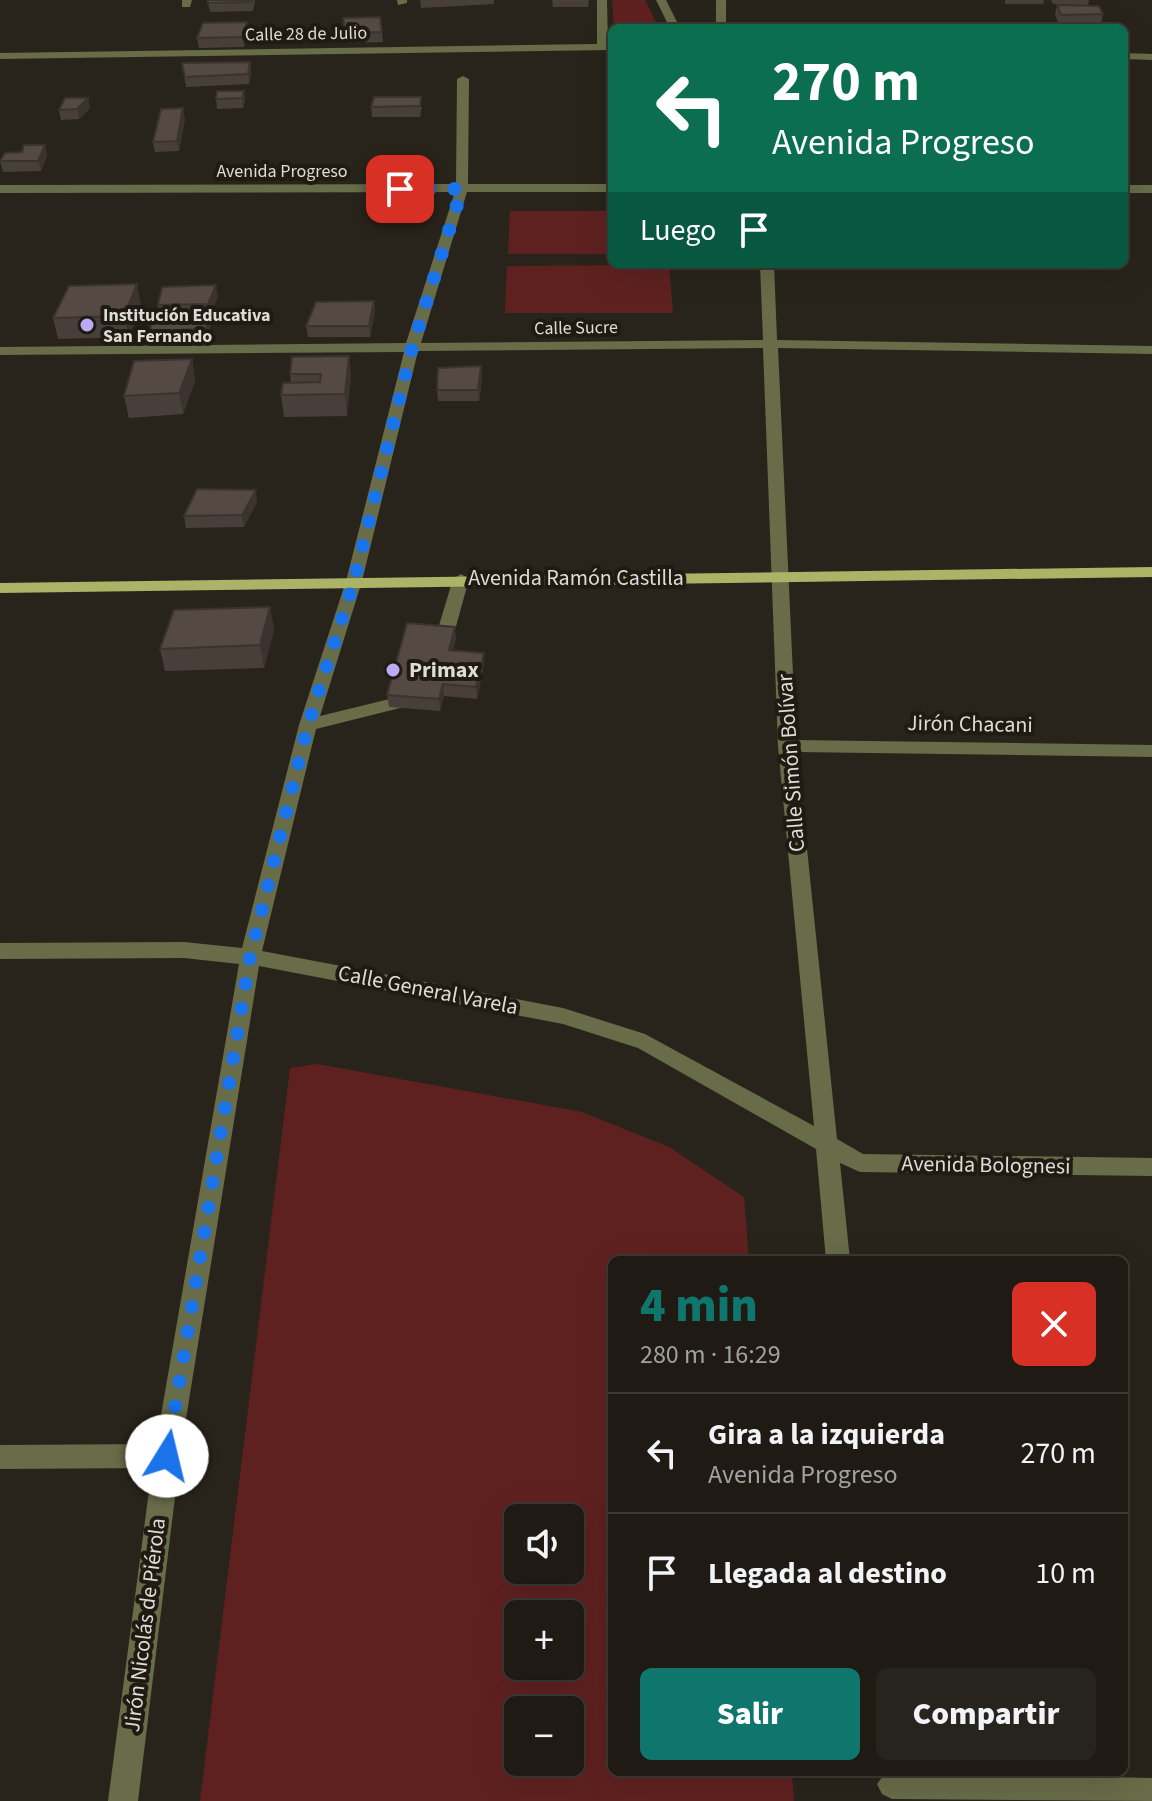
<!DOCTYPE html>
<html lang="es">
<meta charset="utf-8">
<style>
:root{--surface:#1f1b14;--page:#27241d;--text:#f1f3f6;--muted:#a1a1a0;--line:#3c3934;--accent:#0f766e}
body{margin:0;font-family:"Source Sans 3",sans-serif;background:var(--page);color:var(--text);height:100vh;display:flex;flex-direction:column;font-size:30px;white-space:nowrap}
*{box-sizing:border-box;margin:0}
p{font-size:26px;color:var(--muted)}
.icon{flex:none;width:44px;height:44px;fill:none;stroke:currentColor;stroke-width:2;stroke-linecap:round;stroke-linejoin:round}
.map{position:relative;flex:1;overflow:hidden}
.sheet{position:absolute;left:608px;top:1256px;width:520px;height:520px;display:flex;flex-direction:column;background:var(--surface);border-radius:12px;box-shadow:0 8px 32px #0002,0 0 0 2px var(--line)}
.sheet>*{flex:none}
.top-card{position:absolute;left:608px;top:24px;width:520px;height:244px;border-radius:12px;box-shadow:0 8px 32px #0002,0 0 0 2px var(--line);background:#0b6e4f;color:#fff;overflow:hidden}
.buttons{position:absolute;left:504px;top:1504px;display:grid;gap:16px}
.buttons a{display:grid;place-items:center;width:80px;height:80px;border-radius:12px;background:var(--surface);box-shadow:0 8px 32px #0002,0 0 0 2px var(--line);font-size:40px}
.pin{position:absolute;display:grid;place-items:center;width:68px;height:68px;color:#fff;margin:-34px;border-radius:16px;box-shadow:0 4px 12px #0006}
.me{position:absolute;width:88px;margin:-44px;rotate:9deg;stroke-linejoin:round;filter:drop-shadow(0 0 6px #0008)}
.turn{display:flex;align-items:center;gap:28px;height:168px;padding:0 32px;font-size:36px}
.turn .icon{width:104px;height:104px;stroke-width:2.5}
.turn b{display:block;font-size:56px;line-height:68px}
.then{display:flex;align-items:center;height:76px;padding:0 32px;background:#0003;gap:16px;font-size:30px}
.round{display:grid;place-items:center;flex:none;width:84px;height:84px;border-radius:12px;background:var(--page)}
.overview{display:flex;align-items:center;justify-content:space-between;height:136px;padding:0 32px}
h1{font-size:48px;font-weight:800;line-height:60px;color:var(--accent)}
.cta{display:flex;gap:16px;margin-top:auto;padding:16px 32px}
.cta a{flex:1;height:92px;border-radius:12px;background:var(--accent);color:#fff;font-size:32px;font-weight:800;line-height:92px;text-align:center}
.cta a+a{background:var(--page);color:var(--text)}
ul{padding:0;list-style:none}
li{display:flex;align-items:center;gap:24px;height:120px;padding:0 32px;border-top:2px solid var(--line)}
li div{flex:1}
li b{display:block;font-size:30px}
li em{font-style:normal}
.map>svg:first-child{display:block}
</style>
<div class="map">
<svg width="1152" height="1801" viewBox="0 0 1152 1801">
<rect width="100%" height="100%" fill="#29241b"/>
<!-- green -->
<g fill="#5f2120" fill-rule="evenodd">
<path d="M612,0H645L659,28H614Z"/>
<path d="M510,211H612V254H508Z"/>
<path d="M669,265L673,313H505L507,266Z"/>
<path d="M317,1064L582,1112L669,1147L744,1197L749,1260H612V1772H792L794,1801H200L290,1068ZM518,1518H570V1570H518ZM570,1614V1666H518V1614ZM570,1710V1762H518V1710Z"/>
</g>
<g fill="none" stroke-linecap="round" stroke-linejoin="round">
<!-- minor -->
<g fill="#686c48" fill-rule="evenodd">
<path d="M182,0H192L190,7H182Z"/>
<path d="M397,0H407V3L398,5Z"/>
<path d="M597,0H607L608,44H612V50L0,59V53L597,44Z"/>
<path d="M656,0H666L680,28H670Z"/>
<rect x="716" y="0" width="10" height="28"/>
<path d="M1124,53L1152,54V60L1124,59Z"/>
<path d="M463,76L469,79L468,184H612V192H467L421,343L763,340L760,264H774L777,340L1152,346V354L778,348L796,740L1152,745V757L797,752L837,1139L863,1154L1152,1158V1176L860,1172L840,1163L850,1260H826L816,1149L638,1048L563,1024L259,966L180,1456L138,1801H108L152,1468L0,1469V1445L156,1444L239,964L184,958L0,959V943L184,942L242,948L299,725L346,581L404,352L0,355V347L406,343L455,192L0,193V185L456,184L457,79ZM763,348L778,746L814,1126L645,1034L563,1008L262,951L316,729L420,703L423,699L414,693L320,716L362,581L418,351Z"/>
<rect x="1124" y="185" width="28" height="8"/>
<path d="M461,574L469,579L449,652L446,656H434L431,652L453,579Z"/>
<path d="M886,1772L1152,1778V1801L892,1799L882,1794L877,1784Z"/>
</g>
<!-- major -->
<path fill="#abb367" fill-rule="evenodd" d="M1152,567V577L0,593V583Z"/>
</g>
<!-- wall -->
<g fill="#483f3a">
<path d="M255,0L253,11L210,12L208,3Z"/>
<path d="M420,0H494V4L421,8Z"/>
<path d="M552,0H589L588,7H553Z"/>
<path d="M1005,0H1044L1043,4H1005Z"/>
<path d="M1051,0H1089L1088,5L1053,4Z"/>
<path d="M1057,5L1103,14L1101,24L1059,25L1055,15Z"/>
<path d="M343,18L382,32L383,42L345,43Z"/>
<path d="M248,32L244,47L199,48L197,38Z"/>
<path d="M250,62L251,72L249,84L186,87L182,63Z"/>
<path d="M244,91L245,101L243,108L217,109L216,99Z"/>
<path d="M88,98L90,108L79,119L61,120L59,110Z"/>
<path d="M371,107H422L420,117H372Z"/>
<path d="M185,119L179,151L155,152L153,142Z"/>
<path d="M45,145L47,155L41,171L3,172L0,161Z"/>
<path d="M218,296L211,312L212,319L207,340L153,342L150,331L159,310L158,305Z"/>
<path d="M374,301L375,312L370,337H308L306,326Z"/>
<path d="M141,305L129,337L58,339L53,318Z"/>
<path d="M349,356L351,377L347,416L284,417L281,395L291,383L290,374Z"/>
<path d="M192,359L195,381L183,414L129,418L124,396Z"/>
<path d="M481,366L482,378L479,401H438L437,390Z"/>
<path d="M257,502L244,527L186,528L184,516Z"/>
<path d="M270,607L274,630L264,668L165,671L160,649Z"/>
<path d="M456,638L453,651L484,664L477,699L444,696L440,711L389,707L387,695Z"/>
</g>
<!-- shaded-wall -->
<g fill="#3b332f">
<path d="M247,22L248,32L244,47L242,37Z"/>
<path d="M250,62L251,72L249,84L248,74Z"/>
<path d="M244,91L245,101L243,108L242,98Z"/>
<path d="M88,98L90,108L79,119L77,109Z"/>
<path d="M183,108L185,119L179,151L177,141Z"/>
<path d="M45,145L47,155L41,171L38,161Z"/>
<path d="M137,284L141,305L129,337L124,316Z"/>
<path d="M216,285L218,296L211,312L212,319L207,340L206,329L209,312L208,304Z"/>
<path d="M374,301L375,312L370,337L369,326Z"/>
<path d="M349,356L351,377L347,416L345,394Z"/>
<path d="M192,359L195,381L183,414L179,393Z"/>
<path d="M481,366L482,378L479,401L478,390Z"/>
<path d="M256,490L257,502L244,527L242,515Z"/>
<path d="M270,607L274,630L264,668L260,645Z"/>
<path d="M455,627L456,638L450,662L449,650Z"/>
<path d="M484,653V664L477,699L476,687Z"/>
<path d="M443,684L444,696L440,711L439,699Z"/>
</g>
<!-- building -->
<g fill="#544943" stroke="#3b332f" stroke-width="2">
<path d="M208,0H252V2L208,3Z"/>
<path d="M1057,5L1099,6L1103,14L1061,15Z"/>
<path d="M380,17L382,32L345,33L343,18Z"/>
<path d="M247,22L242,37L197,38L203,23Z"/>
<path d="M250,62L248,74L185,77L182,63Z"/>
<path d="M217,91H244L242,98L216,99Z"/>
<path d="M374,97H421L420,106L371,107Z"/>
<path d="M65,98H88L77,109L59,110Z"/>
<path d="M183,108L177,141L153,142L161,109Z"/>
<path d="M24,145H45L38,161H0L5,153L22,152Z"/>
<path d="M137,284L124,316L53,318L69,286Z"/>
<path d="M216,285L208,304L158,305L162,287Z"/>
<path d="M374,301L369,326H306L316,302Z"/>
<path d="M210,308L206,329L150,331L154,310Z"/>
<path d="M349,356L345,394L281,395L283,383L320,382L321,374H290L292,357Z"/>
<path d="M192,359L179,393L124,396L134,361Z"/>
<path d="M481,366L478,390H437L438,368Z"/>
<path d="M197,489L256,490L242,515L184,516Z"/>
<path d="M270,607L260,645L160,649L174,610Z"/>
<path d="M407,623L455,627L449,650L484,653L476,687L443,684L439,699L387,695Z"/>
</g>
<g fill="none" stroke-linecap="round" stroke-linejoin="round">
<!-- route -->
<path stroke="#1a73e8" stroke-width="14" stroke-dasharray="0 25.2" d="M167,1456L250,957L308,725L354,581L412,348L462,189H400"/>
</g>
<!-- markers -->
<g fill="#bcaaf5" stroke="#201b12" stroke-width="3">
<circle cx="87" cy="325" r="8"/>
<circle cx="393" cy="670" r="8"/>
</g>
<g text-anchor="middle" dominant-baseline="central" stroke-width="8" stroke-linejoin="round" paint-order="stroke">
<!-- far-street labels -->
<g font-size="18" fill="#dfdbd5" stroke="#201b12">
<text transform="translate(306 34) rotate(-1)">Calle 28 de Julio</text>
<text x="282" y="171">Avenida Progreso</text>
<text transform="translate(576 328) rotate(-1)">Calle Sucre</text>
</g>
<!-- far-poi labels -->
<g font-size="18" font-weight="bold" fill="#dfdbd5" stroke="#201b12" text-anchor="start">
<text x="103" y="315">Institución Educativa<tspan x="103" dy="21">San Fernando</tspan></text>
</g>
<!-- street labels -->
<g font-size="22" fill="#dfdbd5" stroke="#201b12">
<text x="576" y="578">Avenida Ramón Castilla</text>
<text transform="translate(970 724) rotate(1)">Jirón Chacani</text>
<text transform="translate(791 763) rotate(-94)">Calle Simón Bolívar</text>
<text transform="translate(428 990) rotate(11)">Calle General Varela</text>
<text transform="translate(986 1165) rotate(1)">Avenida Bolognesi</text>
<text transform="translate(145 1625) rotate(-83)">Jirón Nicolás de Piérola</text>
</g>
<!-- poi labels -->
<g font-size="22" font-weight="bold" fill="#dfdbd5" stroke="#201b12" text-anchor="start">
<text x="409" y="670">Primax</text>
</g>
</g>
</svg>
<div class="buttons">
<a><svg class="icon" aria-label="sound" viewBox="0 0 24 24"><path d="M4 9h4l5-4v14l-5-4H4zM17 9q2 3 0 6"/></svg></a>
<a>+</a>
<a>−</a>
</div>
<div class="pin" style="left:400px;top:189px;background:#d93025"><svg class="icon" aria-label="arrive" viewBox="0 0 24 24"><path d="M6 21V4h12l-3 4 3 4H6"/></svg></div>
<svg class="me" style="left:167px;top:1456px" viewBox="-20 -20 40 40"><circle r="19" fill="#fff"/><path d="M0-13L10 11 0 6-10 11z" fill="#1a73e8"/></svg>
<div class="top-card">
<div class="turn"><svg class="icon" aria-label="left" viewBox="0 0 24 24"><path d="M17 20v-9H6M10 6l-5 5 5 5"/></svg><div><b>270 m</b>Avenida Progreso</div></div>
<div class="then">Luego<svg class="icon" aria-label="arrive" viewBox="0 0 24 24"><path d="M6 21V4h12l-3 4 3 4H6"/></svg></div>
</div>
<section class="sheet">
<div class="overview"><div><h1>4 min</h1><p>280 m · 16:29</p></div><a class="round" style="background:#d93025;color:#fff"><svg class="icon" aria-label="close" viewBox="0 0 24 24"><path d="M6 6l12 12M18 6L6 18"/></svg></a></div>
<ul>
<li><svg class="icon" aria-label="left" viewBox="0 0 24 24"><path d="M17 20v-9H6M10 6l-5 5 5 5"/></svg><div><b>Gira a la izquierda</b><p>Avenida Progreso</p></div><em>270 m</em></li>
<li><svg class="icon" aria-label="arrive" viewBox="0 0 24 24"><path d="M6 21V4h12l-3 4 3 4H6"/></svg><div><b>Llegada al destino</b></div><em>10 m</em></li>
</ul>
<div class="cta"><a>Salir</a><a>Compartir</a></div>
</section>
</div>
